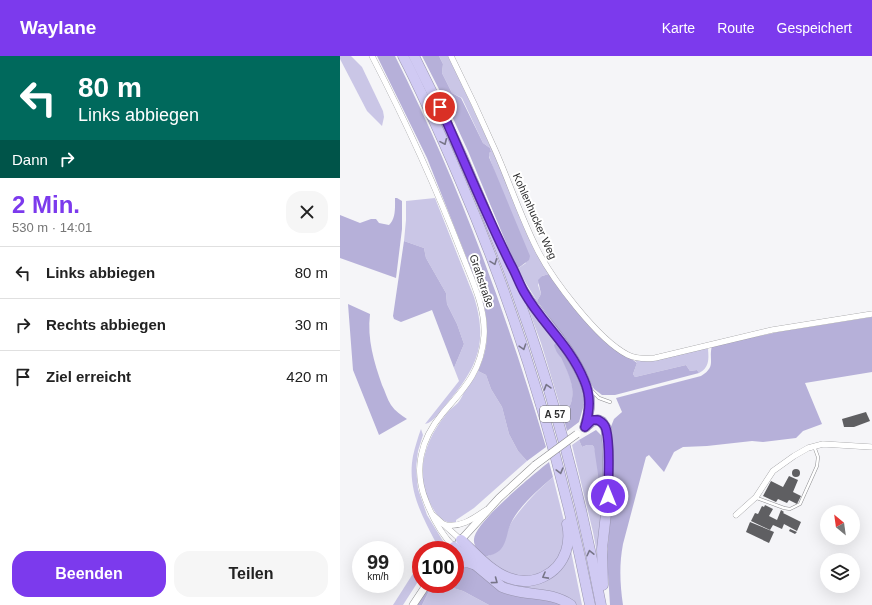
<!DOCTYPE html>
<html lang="de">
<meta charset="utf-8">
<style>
:root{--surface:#fff;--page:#f6f6f6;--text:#222;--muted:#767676;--line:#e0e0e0;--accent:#7c3aed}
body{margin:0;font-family:Arial,sans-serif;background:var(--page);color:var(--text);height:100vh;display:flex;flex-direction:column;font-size:15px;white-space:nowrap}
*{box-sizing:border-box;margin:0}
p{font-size:13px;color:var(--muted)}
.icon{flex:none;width:22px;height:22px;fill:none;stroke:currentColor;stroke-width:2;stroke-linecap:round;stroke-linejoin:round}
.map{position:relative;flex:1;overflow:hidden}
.drawer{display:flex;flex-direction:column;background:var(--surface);width:340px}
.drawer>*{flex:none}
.hud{background:#00695c;color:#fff;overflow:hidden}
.needle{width:26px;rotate:331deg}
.controls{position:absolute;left:480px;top:449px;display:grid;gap:8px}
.controls a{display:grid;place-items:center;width:40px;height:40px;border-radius:50%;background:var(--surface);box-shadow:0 4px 16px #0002;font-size:20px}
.speed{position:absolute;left:12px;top:485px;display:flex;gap:8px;font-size:20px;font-weight:700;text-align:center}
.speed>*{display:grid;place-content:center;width:52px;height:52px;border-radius:50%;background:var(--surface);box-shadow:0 4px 16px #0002;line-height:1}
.speed small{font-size:10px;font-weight:400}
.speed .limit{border:6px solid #d22;background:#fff;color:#111}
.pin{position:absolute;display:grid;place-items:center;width:34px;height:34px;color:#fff;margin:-17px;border:2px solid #fff;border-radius:50%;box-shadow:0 1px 4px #0007}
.me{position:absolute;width:44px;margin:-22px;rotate:0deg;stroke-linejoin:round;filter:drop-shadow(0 0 3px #0008)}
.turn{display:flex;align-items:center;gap:14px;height:84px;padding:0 12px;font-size:18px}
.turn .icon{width:52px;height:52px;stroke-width:2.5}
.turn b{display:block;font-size:28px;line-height:34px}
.then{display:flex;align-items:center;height:38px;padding:0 12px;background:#0003;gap:8px;font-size:15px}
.round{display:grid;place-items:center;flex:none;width:42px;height:42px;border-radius:16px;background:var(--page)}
.head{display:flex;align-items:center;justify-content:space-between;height:68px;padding:0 12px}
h1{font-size:24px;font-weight:700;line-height:30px;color:var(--accent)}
.button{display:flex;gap:8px;margin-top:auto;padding:8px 12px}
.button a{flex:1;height:46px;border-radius:16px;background:var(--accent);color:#fff;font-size:16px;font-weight:700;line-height:46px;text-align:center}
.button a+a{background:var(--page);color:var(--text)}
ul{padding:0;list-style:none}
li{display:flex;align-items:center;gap:12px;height:52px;padding:0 12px;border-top:1px solid var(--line)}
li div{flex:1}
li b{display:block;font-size:15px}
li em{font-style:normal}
header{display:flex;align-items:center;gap:24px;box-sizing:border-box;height:56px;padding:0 20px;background:var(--accent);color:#fff}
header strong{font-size:19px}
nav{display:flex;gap:22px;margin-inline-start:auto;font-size:14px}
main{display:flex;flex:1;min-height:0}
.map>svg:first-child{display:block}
</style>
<header>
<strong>Waylane</strong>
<nav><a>Karte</a><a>Route</a><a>Gespeichert</a></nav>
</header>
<main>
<section class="drawer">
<div class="hud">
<div class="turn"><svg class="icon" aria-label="left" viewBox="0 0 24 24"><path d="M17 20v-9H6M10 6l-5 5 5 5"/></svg><div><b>80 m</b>Links abbiegen</div></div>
<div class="then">Dann<svg class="icon" aria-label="right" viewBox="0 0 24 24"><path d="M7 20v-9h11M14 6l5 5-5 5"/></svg></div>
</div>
<div class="head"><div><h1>2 Min.</h1><p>530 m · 14:01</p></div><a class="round"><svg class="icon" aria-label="close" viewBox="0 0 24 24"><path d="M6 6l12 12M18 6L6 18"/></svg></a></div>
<ul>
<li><svg class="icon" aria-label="left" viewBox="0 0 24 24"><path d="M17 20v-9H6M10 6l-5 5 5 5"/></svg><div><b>Links abbiegen</b></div><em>80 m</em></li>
<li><svg class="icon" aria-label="right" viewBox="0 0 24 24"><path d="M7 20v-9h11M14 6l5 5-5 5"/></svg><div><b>Rechts abbiegen</b></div><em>30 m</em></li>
<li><svg class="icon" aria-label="arrive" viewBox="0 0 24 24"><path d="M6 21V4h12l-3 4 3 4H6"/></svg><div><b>Ziel erreicht</b></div><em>420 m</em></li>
</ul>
<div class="button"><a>Beenden</a><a>Teilen</a></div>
</section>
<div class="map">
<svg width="532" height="549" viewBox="0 0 532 549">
<rect width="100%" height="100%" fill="#f5f5f8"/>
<!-- green -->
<g fill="#cac6e6">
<path d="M0,0H11L22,11L43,55L44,61L42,70L27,55L0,3Z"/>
<path d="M99,0H109L209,218L202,220L198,229L201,238L197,245L177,213L186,207L149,100V97L151,96L150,92L143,87L122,42L112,37L102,17L103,8Z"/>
<path d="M95,142L134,241C149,289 136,313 105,350C99,356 94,366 85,368L119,325L114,312L124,288L117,268L107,248L106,237L86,202L84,192L64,185L66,164V145Z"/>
<path d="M184,241L220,288L215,292C228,313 243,339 223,360L201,287Z"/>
<path d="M367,292L368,293C369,304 369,312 359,317L357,314L350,315L346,309L295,321L293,318L297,307L294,303L306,305H314Z"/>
<path d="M138,315L146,319L151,333L162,351L169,378L178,395L187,405L134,452L116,464V467C104,468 97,460 92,451C73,417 85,384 107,357C111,352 117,349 120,344C122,341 123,338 124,336C129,329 134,323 138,315Z"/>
<path d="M81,373L83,379L78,395L76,412L78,433L87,459L103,485L100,494H89L95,485C81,458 67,432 73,400C75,391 78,381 81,373Z"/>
<path d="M239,384L242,391L247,389H252L254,391L265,434L259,508L253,476L232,389Z"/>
<path d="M213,421L226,473L222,497L207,514L193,520L178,521L162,515L145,501C171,492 161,482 173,464C184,448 198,434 213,421Z"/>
<path d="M230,490L242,549H236L164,530L156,518L200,524Z"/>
<path d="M81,505V521L63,549H53Z"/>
<path d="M110,531L123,535L149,549H82L90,533Z"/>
</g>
<!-- forest -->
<g fill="#b6b0d9">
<path d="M37,0H55C118,125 166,256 206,391L187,405L178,395L169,378L162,351L151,333L146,319L138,315C151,288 149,261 139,233L87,102Z"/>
<path d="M82,0H99L103,8L102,17L112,37L121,42L143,87L150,92L151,96L149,97V101L190,200L189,204L177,213L128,95L105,45Z"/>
<path d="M55,142H57L62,145V173L56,222L0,202V159L20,167L31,163H36L39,167L49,169C56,163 55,151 55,142Z"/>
<path d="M64,185L84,192L86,202L106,237L107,248L117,268L124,288L114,312L92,254L61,266L54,263L53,260Z"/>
<path d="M209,218L254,274L297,307L293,318L295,321L346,309L350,315L357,314L359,317L275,339H262L254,333L227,284L197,245L201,238L198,224L202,220Z"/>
<path d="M8,248L30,258C27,283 34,306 42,329C45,335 47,343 51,349C55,355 61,359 67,363L39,379L13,314Z"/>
<path d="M532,261V316L465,327L482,368L463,375L456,382L423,386L412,385L367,390L343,391L334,396L324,416L309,399L306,401L283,488C279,509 280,528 283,549H270L267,501L273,429L270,373L274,363L282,356L276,342L361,320C377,310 368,304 372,290L438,276Z"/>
<path d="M217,286L220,288L242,328L245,345L239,366L227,375L223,360C240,342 231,322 221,302C218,298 215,294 214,289Z"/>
<path d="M256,374L261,379L262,384L265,434H262L260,432L254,391L252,389H247L242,391L239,384Z"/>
<path d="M209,406L213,421C198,434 180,449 171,467C167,475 167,486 161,493C157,498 150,499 145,501C140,496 133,491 134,483C135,466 194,418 209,406Z"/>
<path d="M115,510L133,512L155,531L207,543L225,549H149L123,535L110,531L90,533L82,549H73L83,534L90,533L95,528H115Z"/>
</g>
<!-- building -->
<g fill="#5f5f62">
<path d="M526,356L530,365L514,371H504L502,363Z"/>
<circle cx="456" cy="417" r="4"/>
<path d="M449,420L458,424L453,436L461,440L457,448L449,444L447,447L438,443L436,446L423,440L431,425L443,431Z"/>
<path d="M425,449L433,453L429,460L437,464L441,454L444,456L443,457L461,466L457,475L444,468L442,473L433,469L430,474L411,465L415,457L418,458L422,450L424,451Z"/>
<path d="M410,466L434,476L429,487L406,476Z"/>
<path d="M450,473L457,476L455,478L449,475Z"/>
</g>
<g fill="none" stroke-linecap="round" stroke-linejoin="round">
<defs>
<g id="service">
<path d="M252,335L259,342L270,346"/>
<path d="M417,442L444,452L450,453L460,448L477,410L478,401L474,390"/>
</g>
<g id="minor">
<path d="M32,0C65,64 95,129 121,196C131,222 146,251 144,280C143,294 139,308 132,320C124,334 112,346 102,358C81,383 73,414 86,445C93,463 101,478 114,491"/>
<path d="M111,0C127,32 142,64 156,96C170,128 181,161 196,191C211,222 258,284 288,299C297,303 306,303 315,302L432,274L532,258"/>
<path d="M92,458L121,484"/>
<path d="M396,459L416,441L433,415L454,400L468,392L483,388L532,391"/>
<path d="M103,468C119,473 133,463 146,454"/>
</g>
<g id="tertiary">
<path d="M119,486L159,442L195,409"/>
<path d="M73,549L87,528"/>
</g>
<g id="motorway">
<path d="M63,0C84,40 102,82 120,124C179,261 221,403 250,549"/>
<path d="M74,0C162,172 226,359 261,549"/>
<path d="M177,223C184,240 197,254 208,268C221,284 232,299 241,317C244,324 248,332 249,340C251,350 248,361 245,371"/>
<path d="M245,371L252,365L258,364L262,366L266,372L268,393V440L262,493L263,529"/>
<path d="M121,484C135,497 150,515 169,522C192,531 218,519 226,495C229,486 229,477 227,468"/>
<path d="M114,491L162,531C186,541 209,534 231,549"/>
<path d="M115,508L127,506L133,508"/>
</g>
</defs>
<!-- service casing -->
<use href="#service" stroke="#8e8e91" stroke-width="3.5"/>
<!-- minor casing -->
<use href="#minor" stroke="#8e8e91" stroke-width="6"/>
<!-- tertiary casing -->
<use href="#tertiary" stroke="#8e8e91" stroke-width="8"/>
<!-- motorway casing -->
<use href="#motorway" stroke="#9894af" stroke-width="11"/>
<!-- service -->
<use href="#service" stroke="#fff" stroke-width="2.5"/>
<!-- minor -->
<use href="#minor" stroke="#fff" stroke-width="5.5"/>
<!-- tertiary -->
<use href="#tertiary" stroke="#fff" stroke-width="7"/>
<!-- motorway -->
<use href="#motorway" stroke="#d0caf3" stroke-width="10"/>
<defs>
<path id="tertiary-bridge" d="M195,409L237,378"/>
</defs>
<!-- tertiary-bridge casing -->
<use href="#tertiary-bridge" stroke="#8e8e91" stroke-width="8" stroke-linecap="butt"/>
<!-- tertiary-bridge -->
<use href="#tertiary-bridge" stroke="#fff" stroke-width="7"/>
</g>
<!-- one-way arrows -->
<defs><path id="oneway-chevron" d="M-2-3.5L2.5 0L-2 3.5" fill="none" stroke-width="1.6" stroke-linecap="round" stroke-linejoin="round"/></defs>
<g stroke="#777588">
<use href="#oneway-chevron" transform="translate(104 86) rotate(66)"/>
<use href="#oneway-chevron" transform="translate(154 206) rotate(69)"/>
<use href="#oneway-chevron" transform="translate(183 291) rotate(72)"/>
<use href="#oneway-chevron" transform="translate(207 331) rotate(-106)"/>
<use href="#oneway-chevron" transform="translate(220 415) rotate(75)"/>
<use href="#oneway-chevron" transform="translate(250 497) rotate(-103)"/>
<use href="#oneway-chevron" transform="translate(205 520) rotate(151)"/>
<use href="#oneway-chevron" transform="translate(155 525) rotate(37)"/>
</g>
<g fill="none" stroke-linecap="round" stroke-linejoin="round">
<defs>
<path id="route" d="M100,51C124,104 145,157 171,209C176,218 179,227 184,236C202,268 229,288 244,324C251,340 250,354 245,371L252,364H258C262,366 265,369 266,373C271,390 268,422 268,440"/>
</defs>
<!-- route casing -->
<use href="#route" stroke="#51269a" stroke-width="10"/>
<!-- route -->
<use href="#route" stroke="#7c3aed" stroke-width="7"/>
</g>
<g text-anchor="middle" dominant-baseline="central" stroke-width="4" stroke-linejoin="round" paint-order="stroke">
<!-- shield labels -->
<rect fill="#fff" stroke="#6d6d6e" stroke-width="1" x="200" y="350" width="30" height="16" rx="3"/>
<g font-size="10" font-weight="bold" fill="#2f2f30">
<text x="215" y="358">A 57</text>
</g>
<!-- street labels -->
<g font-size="11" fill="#2f2f30" stroke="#fff">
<text transform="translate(195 160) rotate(66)">Kohlenhucker Weg</text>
<text transform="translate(142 225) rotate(71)">Graftstraße</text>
</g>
</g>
</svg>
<div class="controls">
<a><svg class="needle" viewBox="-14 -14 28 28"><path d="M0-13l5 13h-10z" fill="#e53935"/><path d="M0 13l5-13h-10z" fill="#767676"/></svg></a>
<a><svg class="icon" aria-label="layers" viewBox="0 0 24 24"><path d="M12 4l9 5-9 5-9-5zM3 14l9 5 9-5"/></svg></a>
</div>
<div class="speed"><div>99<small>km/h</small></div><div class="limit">100</div></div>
<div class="pin" style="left:100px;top:51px;background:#d93025"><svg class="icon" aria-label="arrive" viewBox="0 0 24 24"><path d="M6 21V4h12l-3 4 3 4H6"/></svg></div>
<svg class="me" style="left:268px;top:440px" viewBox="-20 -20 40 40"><circle r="17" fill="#7c3aed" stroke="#fff" stroke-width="3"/><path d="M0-11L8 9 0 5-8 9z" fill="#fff"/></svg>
</div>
</main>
